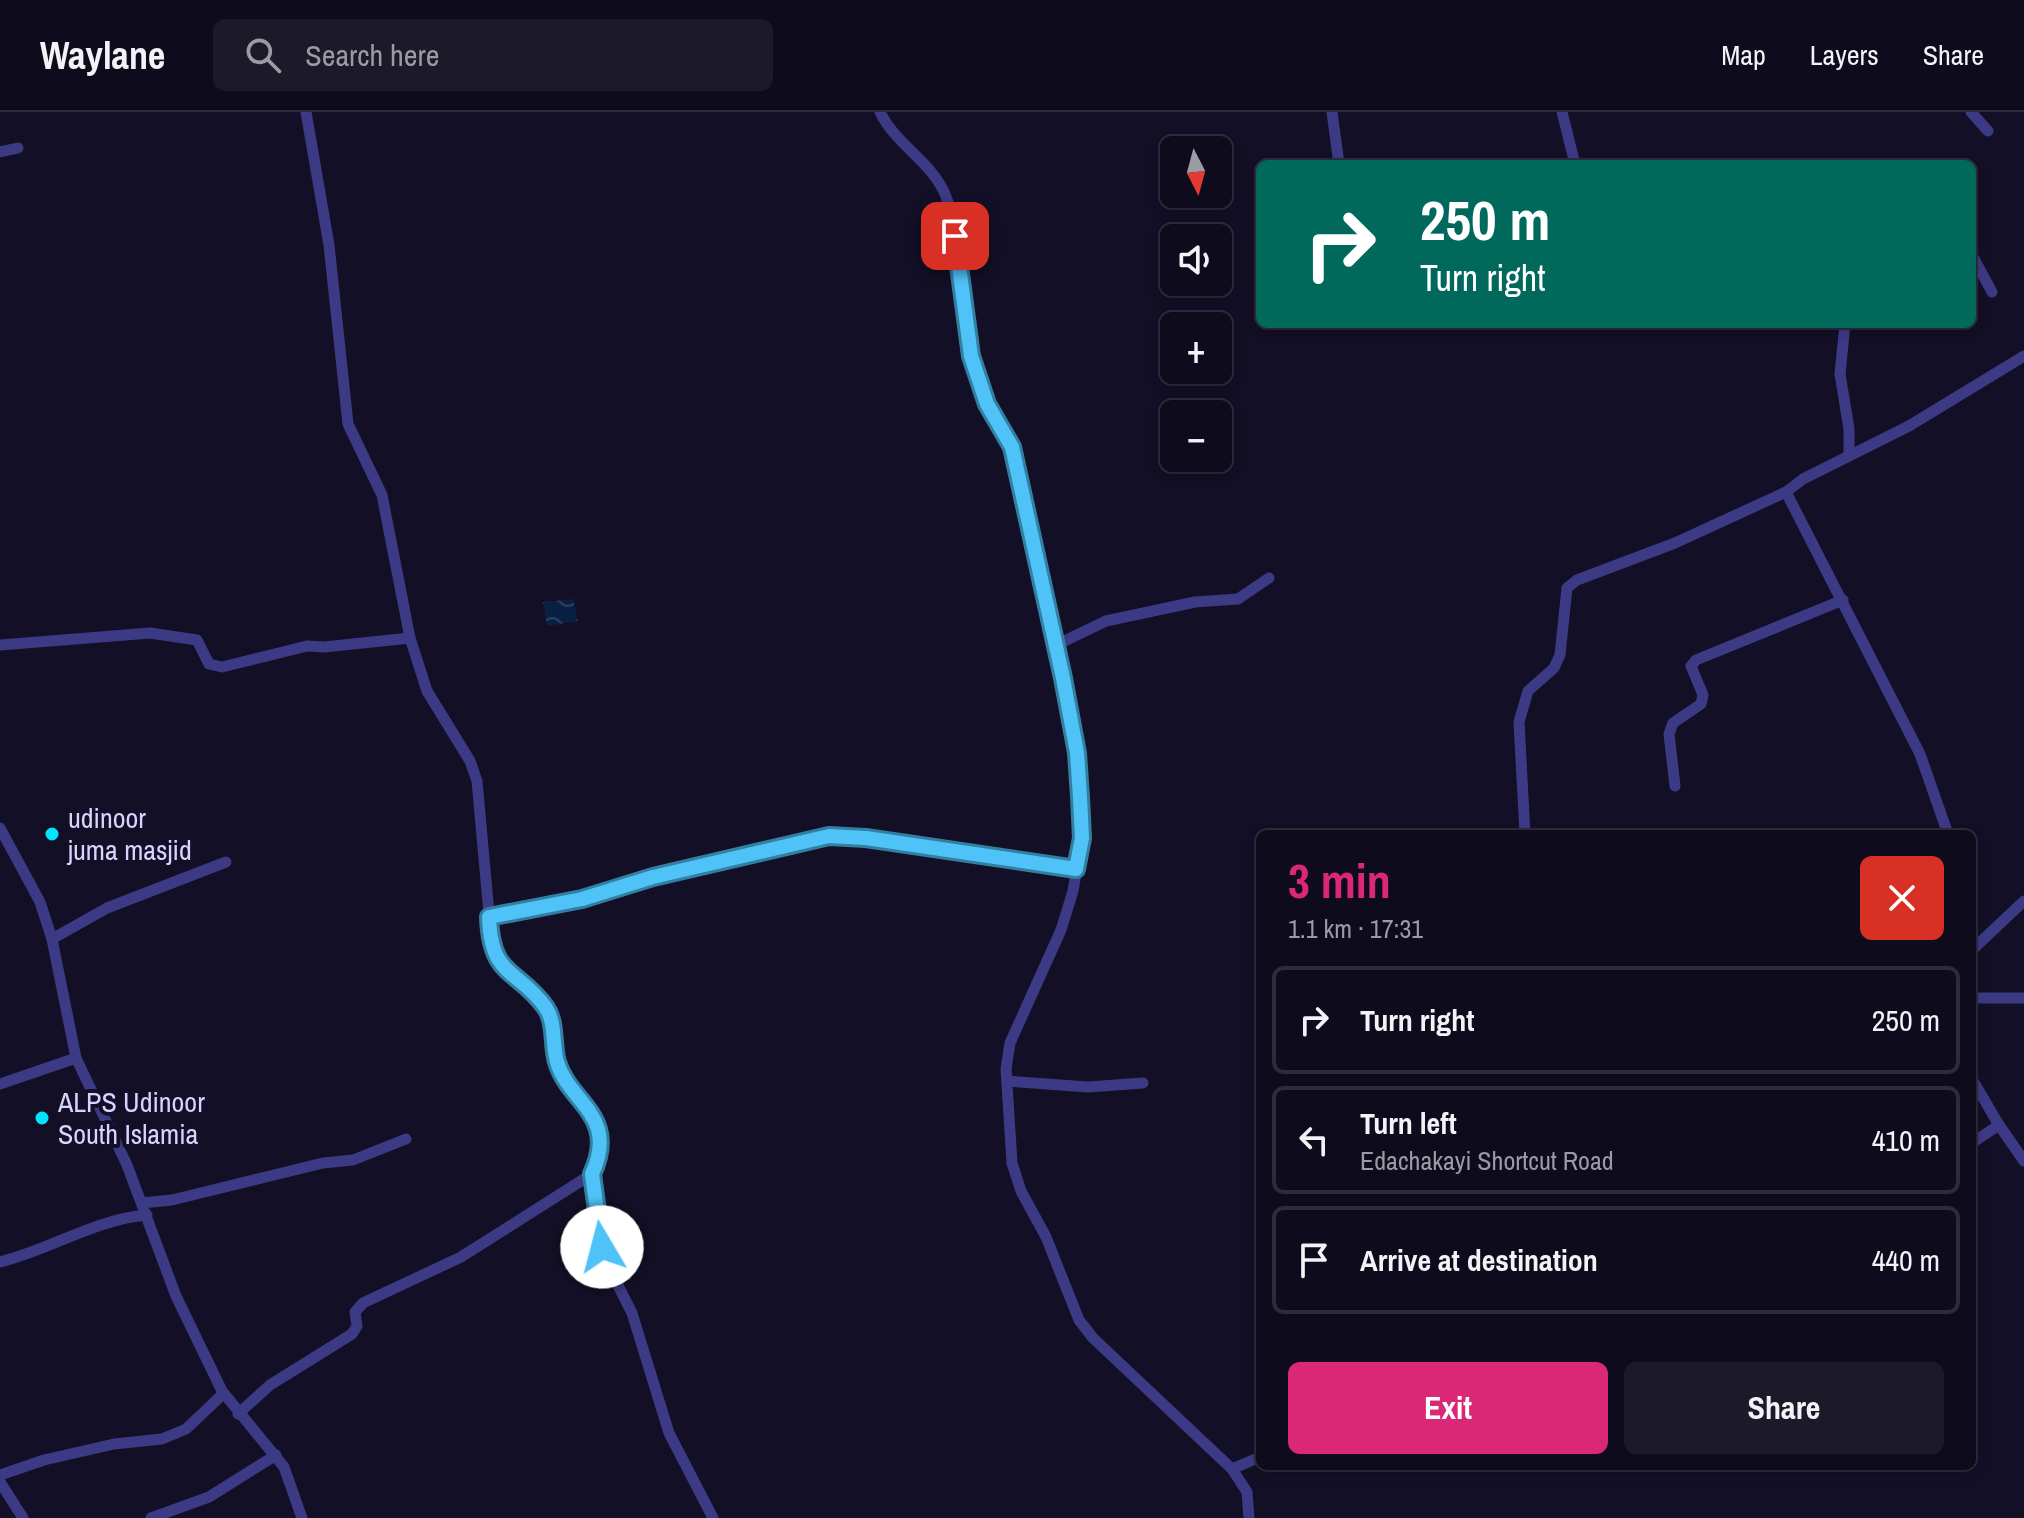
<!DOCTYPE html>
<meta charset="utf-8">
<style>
:root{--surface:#0e0b1c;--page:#1c1929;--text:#f1f3f6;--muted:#9b9ba3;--line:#2e2b3b;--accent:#db2777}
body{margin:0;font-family:"Archivo Narrow",sans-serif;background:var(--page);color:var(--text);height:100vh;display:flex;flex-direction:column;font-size:30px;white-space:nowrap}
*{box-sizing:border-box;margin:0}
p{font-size:26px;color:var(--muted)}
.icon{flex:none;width:44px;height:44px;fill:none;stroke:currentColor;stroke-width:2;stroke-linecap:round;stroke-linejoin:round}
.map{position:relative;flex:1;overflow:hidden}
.drawer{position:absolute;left:1256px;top:718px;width:720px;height:640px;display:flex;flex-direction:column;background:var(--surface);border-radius:12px;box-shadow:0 4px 12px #0003,0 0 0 2px var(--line)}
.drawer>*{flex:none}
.banner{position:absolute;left:1256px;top:48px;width:720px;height:168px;border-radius:12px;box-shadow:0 4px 12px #0003,0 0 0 2px var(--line);background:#00695c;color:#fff;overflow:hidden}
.needle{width:52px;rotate:174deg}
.fabs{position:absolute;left:1160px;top:24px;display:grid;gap:16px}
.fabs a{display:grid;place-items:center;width:72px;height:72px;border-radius:12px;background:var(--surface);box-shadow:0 4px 12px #0003,0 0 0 2px var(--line);font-size:40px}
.pin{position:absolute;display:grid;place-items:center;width:68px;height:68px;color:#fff;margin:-34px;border-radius:16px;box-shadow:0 4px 12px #0006}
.me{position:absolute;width:88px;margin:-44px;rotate:352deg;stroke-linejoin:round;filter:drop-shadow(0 0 6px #0008)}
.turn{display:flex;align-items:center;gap:28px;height:168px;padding:0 32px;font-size:36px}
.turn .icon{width:104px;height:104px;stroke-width:2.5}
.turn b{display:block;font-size:56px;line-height:68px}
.round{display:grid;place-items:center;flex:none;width:84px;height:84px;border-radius:12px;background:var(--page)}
.headline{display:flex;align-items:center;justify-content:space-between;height:136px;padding:0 32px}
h1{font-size:48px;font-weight:700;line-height:60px;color:var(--accent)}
.action{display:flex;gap:16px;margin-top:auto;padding:16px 32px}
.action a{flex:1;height:92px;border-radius:12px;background:var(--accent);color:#fff;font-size:32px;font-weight:700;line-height:92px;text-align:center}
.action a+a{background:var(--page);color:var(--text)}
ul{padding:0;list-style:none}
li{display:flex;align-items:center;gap:24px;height:108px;margin:0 16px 12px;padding:0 16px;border:4px solid var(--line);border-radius:12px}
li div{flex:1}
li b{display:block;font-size:30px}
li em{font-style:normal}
header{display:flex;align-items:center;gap:48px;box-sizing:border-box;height:112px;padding:0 40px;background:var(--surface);border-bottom:2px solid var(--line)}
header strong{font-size:38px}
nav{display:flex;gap:44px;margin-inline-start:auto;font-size:28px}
.search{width:560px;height:72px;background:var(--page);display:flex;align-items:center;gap:20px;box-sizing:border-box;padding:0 28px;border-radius:12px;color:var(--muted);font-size:30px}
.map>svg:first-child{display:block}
</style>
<header>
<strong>Waylane</strong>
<div class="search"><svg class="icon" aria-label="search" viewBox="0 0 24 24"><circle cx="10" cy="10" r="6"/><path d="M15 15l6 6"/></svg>Search here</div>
<nav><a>Map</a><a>Layers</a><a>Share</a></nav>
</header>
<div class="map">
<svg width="2024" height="1406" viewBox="0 0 2024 1406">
<defs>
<pattern id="water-waves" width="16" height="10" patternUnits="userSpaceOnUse" patternTransform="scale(2)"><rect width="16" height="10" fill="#0a1f44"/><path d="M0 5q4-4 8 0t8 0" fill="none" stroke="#2d3f60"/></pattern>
</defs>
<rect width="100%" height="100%" fill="#130f26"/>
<!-- water -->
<path fill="url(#water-waves)" d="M573,487L578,509L547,514L543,490Z"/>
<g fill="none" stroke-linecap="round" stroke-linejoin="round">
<!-- street -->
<g stroke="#3d3a85" stroke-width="11">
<path d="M306,0L329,133L348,312L382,383L410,526L427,579L470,649L477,669L492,835L508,861L546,896L558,952L597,1011L596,1053L592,1062L604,1146L632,1201L669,1321L713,1406"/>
<path d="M880,0C895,32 930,48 945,82C966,133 959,193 972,246C979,279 995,306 1012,335L1077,641L1082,726L1073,779L1061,818L1010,931L1006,957L1012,1051L1021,1079L1046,1125L1079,1208L1093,1226L1232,1357L1247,1380L1249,1406"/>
<path d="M1332,0L1339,52"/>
<path d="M1562,0L1575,52"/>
<path d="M1971,0L1988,19"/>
<path d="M0,40L18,36"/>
<path d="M1972,143L1992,180"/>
<path d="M1845,212L1840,262L1849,317V344"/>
<path d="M0,533L150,521L197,528L209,552L222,555L307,534L324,535L410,526"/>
<path d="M1054,534L1106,509L1195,490L1238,487L1269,466"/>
<path d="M1675,674L1669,622L1673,611L1701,592L1703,583L1691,554L1696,548L1843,488"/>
<path d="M0,716L40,790L52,827L76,946L127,1053L176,1184L222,1279L284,1355L302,1406"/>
<path d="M1525,722L1519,610L1528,579L1554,556L1560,543L1567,476L1577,468L1675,431L1786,380"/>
<path d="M1948,722L1920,642L1786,380L1803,367L1909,314L2024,244"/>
<path d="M489,805L582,787L653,765L829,724L866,726L1076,757"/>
<path d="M52,827L107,796L226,750"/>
<path d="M1972,838L2024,789"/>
<path d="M1972,886H2024"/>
<path d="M1972,967L1999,1013L1972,1031"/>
<path d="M1007,969L1088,975L1143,971"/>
<path d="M0,972L76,946"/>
<path d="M1999,1013L2024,1049"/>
<path d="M142,1091L172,1088L323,1051L353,1048L406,1027"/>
<path d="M0,1150C49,1138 96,1107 147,1103"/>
<path d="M238,1302L270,1273L352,1222L357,1214L355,1200L363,1191L461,1145L592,1062"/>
<path d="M1232,1357L1260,1345"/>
<path d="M0,1363L44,1348L114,1332L162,1327L186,1317L223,1282"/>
<path d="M0,1370L23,1406"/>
<path d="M151,1406L209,1385L276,1343"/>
</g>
</g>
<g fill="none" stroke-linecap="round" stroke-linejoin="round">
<defs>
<path id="route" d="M602,1135L592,1062C619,1003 569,991 557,950C552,933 556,911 546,896C518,856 491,867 489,805L582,787L653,765L829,724L866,726L1076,757L1082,726L1080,685L1077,641L1063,566L1012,335L987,292L971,244L955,124"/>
</defs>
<!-- route casing -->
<use href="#route" stroke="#337fa1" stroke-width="20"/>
<!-- route -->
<use href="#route" stroke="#4fc3f7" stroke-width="14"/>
</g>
<!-- markers -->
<g fill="#00e5ff" stroke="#130f26" stroke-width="3">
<circle cx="52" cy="722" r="8"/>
<circle cx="42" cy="1006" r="8"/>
</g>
<g text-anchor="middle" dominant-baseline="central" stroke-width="8" stroke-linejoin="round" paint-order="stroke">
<!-- poi labels -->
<g font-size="28" fill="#d9d4ff" stroke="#130f26" text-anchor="start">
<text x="68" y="706">udinoor<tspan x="68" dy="32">juma masjid</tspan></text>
<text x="58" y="990">ALPS Udinoor<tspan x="58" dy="32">South Islamia</tspan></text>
</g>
</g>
</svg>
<div class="fabs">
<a><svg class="needle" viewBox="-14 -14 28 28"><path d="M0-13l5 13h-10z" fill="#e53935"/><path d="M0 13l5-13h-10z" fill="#9b9ba3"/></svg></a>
<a><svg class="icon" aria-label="sound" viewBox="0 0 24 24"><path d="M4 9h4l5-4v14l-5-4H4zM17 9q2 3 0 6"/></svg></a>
<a>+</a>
<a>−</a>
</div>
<div class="pin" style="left:955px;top:124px;background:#d93025"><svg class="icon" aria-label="arrive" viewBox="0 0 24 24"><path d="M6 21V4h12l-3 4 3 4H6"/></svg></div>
<svg class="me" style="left:602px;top:1135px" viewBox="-20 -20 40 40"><circle r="19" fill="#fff"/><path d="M0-13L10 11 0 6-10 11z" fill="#4fc3f7"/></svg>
<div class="banner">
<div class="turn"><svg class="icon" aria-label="right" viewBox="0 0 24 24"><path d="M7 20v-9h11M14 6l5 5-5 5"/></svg><div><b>250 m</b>Turn right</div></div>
</div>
<section class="drawer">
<div class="headline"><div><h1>3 min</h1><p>1.1 km · 17:31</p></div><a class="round" style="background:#d93025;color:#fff"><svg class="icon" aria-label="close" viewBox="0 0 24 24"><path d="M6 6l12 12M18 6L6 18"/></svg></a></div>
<ul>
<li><svg class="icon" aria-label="right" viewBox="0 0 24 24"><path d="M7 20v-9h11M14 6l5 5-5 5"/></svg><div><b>Turn right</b></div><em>250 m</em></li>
<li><svg class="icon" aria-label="left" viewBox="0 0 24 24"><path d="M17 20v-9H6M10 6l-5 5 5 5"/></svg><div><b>Turn left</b><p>Edachakayi Shortcut Road</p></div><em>410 m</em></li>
<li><svg class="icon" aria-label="arrive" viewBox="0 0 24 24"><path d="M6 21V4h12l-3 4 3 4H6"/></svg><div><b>Arrive at destination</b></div><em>440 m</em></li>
</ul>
<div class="action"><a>Exit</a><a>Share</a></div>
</section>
</div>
